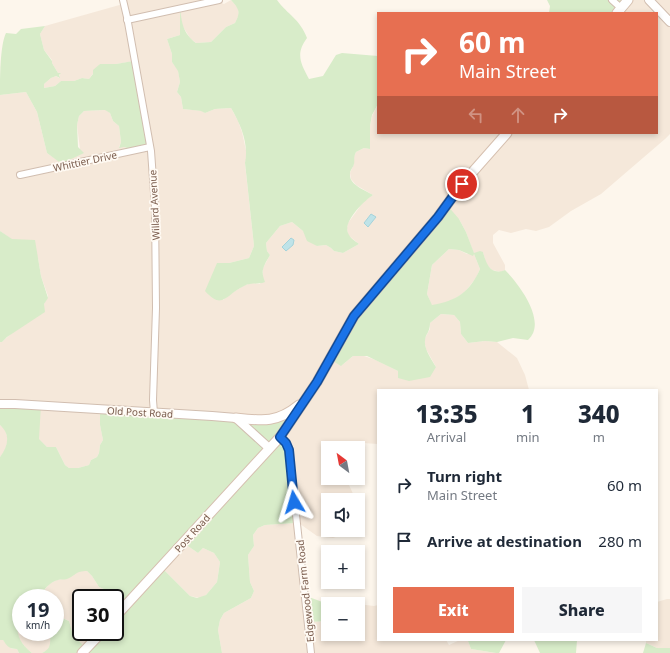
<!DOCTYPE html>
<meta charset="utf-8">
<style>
:root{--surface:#fff;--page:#f6f6f7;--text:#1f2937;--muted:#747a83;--accent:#e76f51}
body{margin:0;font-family:"Noto Sans",sans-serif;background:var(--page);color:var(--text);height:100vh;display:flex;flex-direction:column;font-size:15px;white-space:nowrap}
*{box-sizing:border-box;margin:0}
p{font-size:13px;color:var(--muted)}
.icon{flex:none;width:22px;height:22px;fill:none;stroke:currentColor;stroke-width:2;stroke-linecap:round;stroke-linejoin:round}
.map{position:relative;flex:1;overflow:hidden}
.details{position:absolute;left:377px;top:389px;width:281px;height:252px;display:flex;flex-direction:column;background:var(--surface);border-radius:0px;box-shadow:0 2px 6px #0003}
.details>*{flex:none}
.hud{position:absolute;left:377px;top:12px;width:281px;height:122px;border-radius:0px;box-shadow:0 2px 6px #0003;background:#e76f51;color:#fff;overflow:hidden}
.needle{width:26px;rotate:328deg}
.controls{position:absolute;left:321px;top:441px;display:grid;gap:8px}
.controls a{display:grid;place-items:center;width:44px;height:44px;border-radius:0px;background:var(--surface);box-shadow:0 2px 6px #0003;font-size:20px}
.speed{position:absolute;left:12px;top:589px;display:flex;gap:8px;font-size:20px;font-weight:700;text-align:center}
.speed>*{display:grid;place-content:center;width:52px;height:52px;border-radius:50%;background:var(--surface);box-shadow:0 2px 6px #0003;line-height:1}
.speed small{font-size:10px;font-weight:400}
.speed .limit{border:2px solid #111;border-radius:6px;background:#fff;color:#111}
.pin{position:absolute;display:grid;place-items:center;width:34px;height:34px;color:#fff;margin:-17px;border:2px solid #fff;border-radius:50%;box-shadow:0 1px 4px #0007}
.me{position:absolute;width:44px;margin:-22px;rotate:353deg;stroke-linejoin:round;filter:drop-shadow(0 0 3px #0008)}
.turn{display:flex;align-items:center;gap:14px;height:84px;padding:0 16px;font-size:18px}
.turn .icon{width:52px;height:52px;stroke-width:2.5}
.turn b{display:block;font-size:28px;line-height:34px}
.lanes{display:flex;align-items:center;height:38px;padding:0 16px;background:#0003;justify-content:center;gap:20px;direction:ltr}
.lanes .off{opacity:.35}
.eta{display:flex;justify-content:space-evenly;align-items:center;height:68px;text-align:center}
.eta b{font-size:24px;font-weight:800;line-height:28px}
.cta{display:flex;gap:8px;margin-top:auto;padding:8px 16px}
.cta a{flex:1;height:46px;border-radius:0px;background:var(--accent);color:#fff;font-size:16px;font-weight:800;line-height:46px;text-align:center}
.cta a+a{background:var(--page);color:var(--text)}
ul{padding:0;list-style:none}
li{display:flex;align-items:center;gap:12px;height:56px;padding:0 16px}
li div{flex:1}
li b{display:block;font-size:15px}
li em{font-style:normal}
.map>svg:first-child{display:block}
</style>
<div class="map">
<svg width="670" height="653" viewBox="0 0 670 653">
<rect width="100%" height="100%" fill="#fdf6ec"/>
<!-- residential -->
<g fill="#f5e8da">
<path d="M121,0H215L224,4L231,0L238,8L239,15L235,23L226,27L211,42L196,43L190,38L182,25L180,13V35L167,39L172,54V62L178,70L180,82L177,92L181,97L183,109L202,111L205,113L215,109L231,108L238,121L242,132L247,155L245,164L254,246L249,258L229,263H217L223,300L232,293L245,285L252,283L260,284L263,277V268L270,255L267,251L266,243L280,226L292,222L303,231L317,246L326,245L331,248L334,251L343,253L359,244L348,235L347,228L348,223L364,201L373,195L356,185L351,179L350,173L354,164L353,158L356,152L364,148L370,149V126L372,116L378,104V133H657V13H615L627,0H670V134L665,139L601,194L571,211L549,227L536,231L526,229L511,233L499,230L493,235V243L505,265V270L501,272L492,270L486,264L483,252L474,254L480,269L476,278L464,293L447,303L432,306L427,294L432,265L449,249L459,250L467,254H474L466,232L459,219L341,366L353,356L361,355L376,360L398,371L436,367L426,349L424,340L430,329V323L441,314L454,315L460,322L461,334L468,343L485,341L497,342L517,358L525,375L529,390H378V444L363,443L360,442L358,454V448H328V478H350L348,483L356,500H328V530H351L349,532L333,538L317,536L296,521L281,416L100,425L103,440L100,445L99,453L97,457L91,460L89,465L78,468H69L65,465L56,447H47L0,403V342H2L44,304L48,296L41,276L38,258L0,231V95L26,92L37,112L47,153L66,166L69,160L80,149L77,125L79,116L84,111L106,110L110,113L113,121L119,126L121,142L119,147H124L130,149L134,61L116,64H100L89,79L82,78L74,81H61L55,86L44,88V84L51,78L56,76L59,78L60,73H58L52,63V60L44,50L40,34L45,26L123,4Z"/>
<path d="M0,425L5,429L8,440L5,451L0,457Z"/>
<path d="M296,523L309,622L328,621V634H358V604L374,606L378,605V640H446L449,645L460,640H465L468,641L471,649L496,653H222L218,630L220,620L224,613L251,598L254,591L250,582L248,555L254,546L253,535L258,528L265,525Z"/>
<path d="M182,542L198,553L203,548L214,553L220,562L217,582L206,595L200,598L190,596L161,567Z"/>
<path d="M79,571H87L92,576L99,587L111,592L125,603L115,615V598H81V632H100L85,647L73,635L69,621L55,615V598H41V595L49,584L57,580L68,578Z"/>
<path d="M667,599H670V648H657L646,643V641L644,640H657V602Z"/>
<path d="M21,618V632H51L50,647L48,650L42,653H32L26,648L19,639L17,631V623Z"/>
<path d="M0,640H3L12,649H17L19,653H0Z"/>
</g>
<!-- green -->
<g fill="#d8ecc9" fill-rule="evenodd">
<path d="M231,0H277C288,15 300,19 307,38C295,54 301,64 309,79L323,76L336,55L342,53L378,56V104L372,115L370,126V149L364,148L356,152C353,158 355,159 354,164C353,168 350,170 350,174C349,185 365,190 373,195C364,201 343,221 348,233C350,238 355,241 359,244L343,253L334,251L331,248L326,245L317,246L307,241L303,231L292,222L280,226L266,243L267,251L270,255C264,266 260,270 265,282C258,285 251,282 244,286C226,294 223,311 205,291L217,263H229L249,258L254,246L245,163C249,144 241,125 231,108L215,109L205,113L201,111L183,109L181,97L177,92L180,82L178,71L172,62V54L167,39L180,35V8C182,24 183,33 196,43L211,42L226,27L235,23C241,12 239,9 231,0Z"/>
<path d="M547,0H627L615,13H549L550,6Z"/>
<path d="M45,26L40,34L44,50L52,61V63L58,73H61L59,75L60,78L56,76L51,78L44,84V88L55,86L61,81H74L82,78L89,79L93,74V70L100,64H116L133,61L149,146L130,149L124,147L119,148L121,142L119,126L113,121L110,113L105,110L84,111L79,116L77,125L78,147L84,153L69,160L66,167L47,153L37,112L26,92L0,95C0,79 0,45 6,33L16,34L21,29Z"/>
<path d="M447,205L459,219L466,232L474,253L480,251L483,252C486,263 490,276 505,270C519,284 548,322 528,340L513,338L497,342L485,341L468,343L461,334L460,322L454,315L441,314L430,323C430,333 425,334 425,341C424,349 432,360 436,367L430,377L409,381L398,378V371L367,356H353L341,366L328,358L329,355ZM449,249L459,250L473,256L474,254L480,269C470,292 456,301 432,305L427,294L432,265Z"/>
<path d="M0,231L12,239L35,240L41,276L48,298L44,304L45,312L7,337L2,342H0Z"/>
<path d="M0,403L41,405L39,439L47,447H56L65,465L69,468H78L89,465L91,460L97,457L99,453L100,445L103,440L100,425V408L267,419L300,404L280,435L285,441L296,523L265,525L258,528L253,535L254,546L248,555L250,582L254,591L251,598L224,613L220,620L218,630L222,653H42C53,648 49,642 51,632H55V615L69,621L73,635L85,647L100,632H115V615L125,603L111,592L99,587L92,576L87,571C75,571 77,575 67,579C64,580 61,579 58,580C50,582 42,590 41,598H21V618L17,623C17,637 21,644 32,653H19L17,649C9,649 7,646 3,640H0V457C8,446 11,435 0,425ZM182,542L198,553L203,548L214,553L220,562L217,582L206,595L197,598L190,596L161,567Z"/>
<path d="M306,596L328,604V621L309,622Z"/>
<path d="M465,640H506L499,653H496L471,649L468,641Z"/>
<path d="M534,640H577L576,653H540Z"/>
<path d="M646,643L657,648H670V653H643Z"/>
</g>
<!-- water -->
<g fill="#bfe3e8" stroke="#a5d3da">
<path d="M371,214L376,217L368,227L364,223Z"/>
<path d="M291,238L294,240L293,245L286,251L282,247Z"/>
</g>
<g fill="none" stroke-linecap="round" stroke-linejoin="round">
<defs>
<g id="minor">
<path d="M123,0L127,17L151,151L155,207L156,308L153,400L154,413"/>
<path d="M612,0L621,8"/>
<path d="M127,20L219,0"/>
<path d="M20,175L150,147"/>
<path d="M280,437L286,443L289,450L311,653"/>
</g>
<g id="tertiary">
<path d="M649,0L670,22"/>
<path d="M0,404H15L212,416L236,418L269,448"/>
</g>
<g id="secondary">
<path d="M617,13L628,0"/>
<path d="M236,418C263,421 277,423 299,405"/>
<path d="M115,617L280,437L317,382L354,316L438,217L462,184L507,133"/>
<path d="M82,653L102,632"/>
</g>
</defs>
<!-- minor casing -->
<use href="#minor" stroke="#d1beb0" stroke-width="8"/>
<!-- tertiary casing -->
<use href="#tertiary" stroke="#d1beb0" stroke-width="10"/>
<!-- secondary casing -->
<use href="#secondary" stroke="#d6c0b0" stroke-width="11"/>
<!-- minor -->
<use href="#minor" stroke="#fff" stroke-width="6"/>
<!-- tertiary -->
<use href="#tertiary" stroke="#fff" stroke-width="8"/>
<!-- secondary -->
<use href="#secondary" stroke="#fff" stroke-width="9"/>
</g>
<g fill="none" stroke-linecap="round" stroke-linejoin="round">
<defs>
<path id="route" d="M294,502L289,450L286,443L280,437L317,382L354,316L438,217L462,184"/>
</defs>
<!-- route casing -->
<use href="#route" stroke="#114b97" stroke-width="10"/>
<!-- route -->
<use href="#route" stroke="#1a73e8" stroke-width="7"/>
</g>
<g text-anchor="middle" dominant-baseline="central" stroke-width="3.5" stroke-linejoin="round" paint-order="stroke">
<!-- street labels -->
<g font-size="10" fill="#7a5c4d" stroke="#fffaf3">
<text transform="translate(85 161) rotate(-12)">Whittier Drive</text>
<text transform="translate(154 205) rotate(-93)">Willard Avenue</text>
<text transform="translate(140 412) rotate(3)">Old Post Road</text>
<text transform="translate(192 533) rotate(-48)">Post Road</text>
<text transform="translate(305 591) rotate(-96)">Edgewood Farm Road</text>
</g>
</g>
</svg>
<div class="controls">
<a><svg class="needle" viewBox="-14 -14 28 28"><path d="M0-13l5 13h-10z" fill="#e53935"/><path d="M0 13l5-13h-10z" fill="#747a83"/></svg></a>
<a><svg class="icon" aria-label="sound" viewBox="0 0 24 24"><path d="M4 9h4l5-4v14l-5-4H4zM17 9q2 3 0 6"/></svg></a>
<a>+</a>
<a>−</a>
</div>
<div class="speed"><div>19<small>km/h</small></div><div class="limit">30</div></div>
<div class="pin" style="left:462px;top:184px;background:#d93025"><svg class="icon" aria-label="arrive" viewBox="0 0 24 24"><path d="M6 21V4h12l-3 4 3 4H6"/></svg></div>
<svg class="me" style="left:294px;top:502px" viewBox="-20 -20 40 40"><path d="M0-17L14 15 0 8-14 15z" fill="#1a73e8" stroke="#fff" stroke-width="4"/></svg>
<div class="hud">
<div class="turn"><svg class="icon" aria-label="right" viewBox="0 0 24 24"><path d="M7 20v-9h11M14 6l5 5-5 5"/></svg><div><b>60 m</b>Main Street</div></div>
<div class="lanes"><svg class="icon off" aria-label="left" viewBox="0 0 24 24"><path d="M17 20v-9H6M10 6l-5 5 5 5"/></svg><svg class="icon off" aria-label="ahead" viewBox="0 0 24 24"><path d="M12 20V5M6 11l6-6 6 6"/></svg><svg class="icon" aria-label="right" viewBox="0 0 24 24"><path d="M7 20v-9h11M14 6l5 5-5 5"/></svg></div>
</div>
<section class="details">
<div class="eta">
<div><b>13:35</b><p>Arrival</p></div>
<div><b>1</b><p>min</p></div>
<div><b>340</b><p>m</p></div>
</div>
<ul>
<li><svg class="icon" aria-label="right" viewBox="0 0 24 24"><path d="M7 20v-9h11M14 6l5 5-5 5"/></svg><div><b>Turn right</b><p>Main Street</p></div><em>60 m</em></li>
<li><svg class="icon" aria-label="arrive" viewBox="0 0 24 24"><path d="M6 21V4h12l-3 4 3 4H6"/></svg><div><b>Arrive at destination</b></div><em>280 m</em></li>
</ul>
<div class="cta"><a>Exit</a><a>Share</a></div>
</section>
</div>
